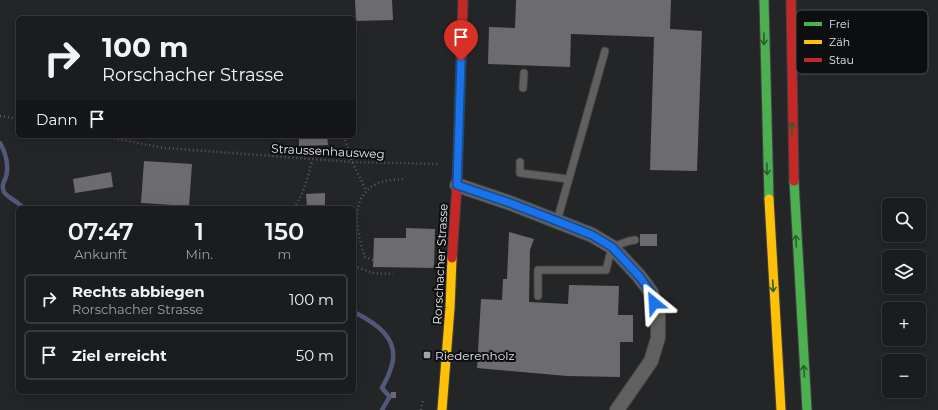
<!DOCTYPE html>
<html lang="de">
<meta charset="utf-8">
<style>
:root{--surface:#1b1c1d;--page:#28292a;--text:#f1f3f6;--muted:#a0a1a4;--line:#393a3b}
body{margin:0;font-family:Montserrat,sans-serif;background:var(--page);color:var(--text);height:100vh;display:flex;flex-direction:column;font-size:15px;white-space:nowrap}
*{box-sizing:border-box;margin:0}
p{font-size:13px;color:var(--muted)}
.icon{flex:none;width:22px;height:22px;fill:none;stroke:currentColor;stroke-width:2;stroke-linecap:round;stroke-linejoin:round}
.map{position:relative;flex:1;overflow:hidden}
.details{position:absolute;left:16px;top:206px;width:340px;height:188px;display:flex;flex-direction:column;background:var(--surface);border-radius:6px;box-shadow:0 2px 10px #0003,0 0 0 1px var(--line)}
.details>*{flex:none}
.hud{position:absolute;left:16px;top:16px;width:340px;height:122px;border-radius:6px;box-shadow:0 2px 10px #0003,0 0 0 1px var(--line);background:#1b1c1d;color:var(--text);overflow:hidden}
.tools{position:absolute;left:882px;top:198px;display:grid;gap:8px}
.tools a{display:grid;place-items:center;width:44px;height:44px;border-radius:6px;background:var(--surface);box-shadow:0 2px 10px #0003,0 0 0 1px var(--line);font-size:20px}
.pin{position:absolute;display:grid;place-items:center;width:34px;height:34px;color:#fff;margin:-41px -17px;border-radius:50% 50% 50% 0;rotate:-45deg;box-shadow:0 0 4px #0007}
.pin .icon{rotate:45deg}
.me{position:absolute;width:44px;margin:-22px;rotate:333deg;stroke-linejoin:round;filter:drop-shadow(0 0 3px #0008)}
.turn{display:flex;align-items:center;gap:14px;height:84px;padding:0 20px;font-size:18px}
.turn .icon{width:52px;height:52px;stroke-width:2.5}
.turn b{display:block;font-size:28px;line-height:34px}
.then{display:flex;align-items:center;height:38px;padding:0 20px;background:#0003;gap:8px;font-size:15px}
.eta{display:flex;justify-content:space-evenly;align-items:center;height:68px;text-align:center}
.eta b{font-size:24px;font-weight:600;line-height:28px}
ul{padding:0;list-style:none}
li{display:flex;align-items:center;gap:12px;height:50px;margin:0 8px 6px;padding:0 12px;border:2px solid var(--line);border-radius:6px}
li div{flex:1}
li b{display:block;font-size:15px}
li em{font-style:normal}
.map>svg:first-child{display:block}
</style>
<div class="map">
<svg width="938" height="410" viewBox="0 0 938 410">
<rect width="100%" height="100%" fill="#242527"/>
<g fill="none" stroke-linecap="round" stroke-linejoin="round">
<!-- stream -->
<g stroke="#525878" stroke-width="4.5">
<path d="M0,143C6,153 9,166 6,177C4,182 1,186 4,192C9,199 18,201 23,208"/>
<path d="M354,312C376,323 401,339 391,368C389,375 385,382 382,388L388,395L390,396L382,410"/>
</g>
</g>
<!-- building -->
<g fill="#6c6c6e">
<path d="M355,0H392L393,20L356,21Z"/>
<path d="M516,0H671L670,29L702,31L697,171L650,170L654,37L571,34L570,67L488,64L489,27L515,28Z"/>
<path d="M299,136H327L328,145L299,146Z"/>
<path d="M144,161L192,164L189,206L141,203Z"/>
<path d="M111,172L113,187L75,193L73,179Z"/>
<path d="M325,193V208H307L306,194Z"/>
<path d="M406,228L435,229L434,268L373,267L374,238H406Z"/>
<path d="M509,232L534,239L530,250L529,302L568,304L569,285L619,286L618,315H633V342H620V377L567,376L477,368L481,299L502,300L503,279H507Z"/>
<rect x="640" y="234" width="17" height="12"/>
<rect x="391" y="392" width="5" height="6"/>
</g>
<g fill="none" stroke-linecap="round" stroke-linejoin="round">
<defs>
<g id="lane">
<path d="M523,88L524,73"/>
<path d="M520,162V173L568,179"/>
<path d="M557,221L605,51"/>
<path d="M538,296V270H606L612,247L629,241L635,240"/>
</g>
<path id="street" d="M457,185L510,203L592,235L612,247L639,276L651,292L658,313V338L651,361L617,410"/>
<g id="fast">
<path d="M764,0L769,199"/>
<path d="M794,181L807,410"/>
</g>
<g id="slow">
<path d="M769,199L781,410"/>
<path d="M442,410L450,308L452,258"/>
</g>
<g id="jam">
<path d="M791,0L794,181"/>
<path d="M452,258L457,185L463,0"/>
</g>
</defs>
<!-- lane casing -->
<use href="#lane" stroke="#424244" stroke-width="9"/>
<!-- street casing -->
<use href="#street" stroke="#424244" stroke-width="16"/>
<!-- fast casing -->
<use href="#fast" stroke="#424244" stroke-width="11"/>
<!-- slow casing -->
<use href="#slow" stroke="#424244" stroke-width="11"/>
<!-- jam casing -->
<use href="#jam" stroke="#424244" stroke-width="11"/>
<!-- path -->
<g stroke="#5c5c5e" stroke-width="2.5" stroke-dasharray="1 3" stroke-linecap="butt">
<path d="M0,116L18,119"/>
<path d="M102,136L164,148L352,162L440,164"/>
<path d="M344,136L352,162L366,190"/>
<path d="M294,208C304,192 308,179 312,160"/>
<path d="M373,260L365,257C357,234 348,198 376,184C384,180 395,180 404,179"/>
<path d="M354,266L373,273L393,274"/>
<path d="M421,410L423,401"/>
</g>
<!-- lane -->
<use href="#lane" stroke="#606061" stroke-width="7"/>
<!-- street -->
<use href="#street" stroke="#606061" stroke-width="14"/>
<!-- fast -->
<use href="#fast" stroke="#4caf50" stroke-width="9"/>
<!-- slow -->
<use href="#slow" stroke="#ffc107" stroke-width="9"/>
<!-- jam -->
<use href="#jam" stroke="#c62828" stroke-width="9"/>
</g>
<!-- one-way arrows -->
<defs><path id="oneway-shaft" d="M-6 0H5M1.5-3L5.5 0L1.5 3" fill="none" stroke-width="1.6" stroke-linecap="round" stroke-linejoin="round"/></defs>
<g stroke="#2c5e30">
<use href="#oneway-shaft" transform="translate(764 39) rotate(90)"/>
<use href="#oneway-shaft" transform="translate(792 128) rotate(-91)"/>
<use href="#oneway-shaft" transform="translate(767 169) rotate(88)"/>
<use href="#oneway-shaft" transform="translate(796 241) rotate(-93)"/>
<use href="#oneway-shaft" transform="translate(773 286) rotate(87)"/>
<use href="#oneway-shaft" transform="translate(804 371) rotate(-94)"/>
</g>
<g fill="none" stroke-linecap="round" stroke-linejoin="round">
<defs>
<path id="route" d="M461,61L457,185L510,203L557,221L592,235L612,247L639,276L651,292L654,303"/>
</defs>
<!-- route casing -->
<use href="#route" stroke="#114b97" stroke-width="10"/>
<!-- route -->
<use href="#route" stroke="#1a73e8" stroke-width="7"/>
</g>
<!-- markers -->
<rect fill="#a3a4a7" stroke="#0d0e0f" stroke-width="1.5" x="423" y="351" width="8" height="8" rx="2"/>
<g text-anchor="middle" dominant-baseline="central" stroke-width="4" stroke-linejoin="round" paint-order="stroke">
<!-- street labels -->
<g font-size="12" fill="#e8e9ec" stroke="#0d0e0f">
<text transform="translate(328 151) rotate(3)">Straussenhausweg</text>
<text transform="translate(440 264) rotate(-87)">Rorschacher Strasse</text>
</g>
<!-- poi labels -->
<g font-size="12" fill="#e8e9ec" stroke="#0d0e0f" text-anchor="start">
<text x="435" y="355">Riederenholz</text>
</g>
</g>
<!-- legend -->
<rect x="796" y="10" width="132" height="64" rx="6" fill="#0d0e0f" stroke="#4f5051" stroke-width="1"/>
<rect x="804" y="22" width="18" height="4" fill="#4caf50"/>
<rect x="804" y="40" width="18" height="4" fill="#ffc107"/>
<rect x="804" y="58" width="18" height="4" fill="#c62828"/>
<g font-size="11" fill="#e8e9ec">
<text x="829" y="28">Frei</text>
<text x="829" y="46">Zäh</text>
<text x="829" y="64">Stau</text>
</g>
</svg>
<div class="tools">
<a><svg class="icon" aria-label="search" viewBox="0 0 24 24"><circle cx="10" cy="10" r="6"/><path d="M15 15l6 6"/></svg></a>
<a><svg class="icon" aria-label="layers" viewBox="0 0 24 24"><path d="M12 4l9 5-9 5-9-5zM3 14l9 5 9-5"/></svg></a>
<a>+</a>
<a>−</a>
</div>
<div class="pin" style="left:461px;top:61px;background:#d93025"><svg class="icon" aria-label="arrive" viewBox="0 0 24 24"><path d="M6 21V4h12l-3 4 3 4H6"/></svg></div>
<svg class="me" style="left:654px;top:303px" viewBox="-20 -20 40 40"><path d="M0-17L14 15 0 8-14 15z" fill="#1a73e8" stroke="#fff" stroke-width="4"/></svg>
<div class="hud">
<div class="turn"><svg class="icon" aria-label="right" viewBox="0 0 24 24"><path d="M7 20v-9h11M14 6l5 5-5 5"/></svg><div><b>100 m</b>Rorschacher Strasse</div></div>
<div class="then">Dann<svg class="icon" aria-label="arrive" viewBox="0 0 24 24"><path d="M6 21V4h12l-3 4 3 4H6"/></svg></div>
</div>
<section class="details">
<div class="eta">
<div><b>07:47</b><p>Ankunft</p></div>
<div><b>1</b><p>Min.</p></div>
<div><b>150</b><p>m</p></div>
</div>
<ul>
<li><svg class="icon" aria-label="right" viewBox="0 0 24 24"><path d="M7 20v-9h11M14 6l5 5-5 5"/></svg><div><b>Rechts abbiegen</b><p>Rorschacher Strasse</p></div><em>100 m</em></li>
<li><svg class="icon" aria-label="arrive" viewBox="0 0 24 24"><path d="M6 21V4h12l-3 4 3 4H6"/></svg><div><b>Ziel erreicht</b></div><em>50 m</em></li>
</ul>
</section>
</div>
